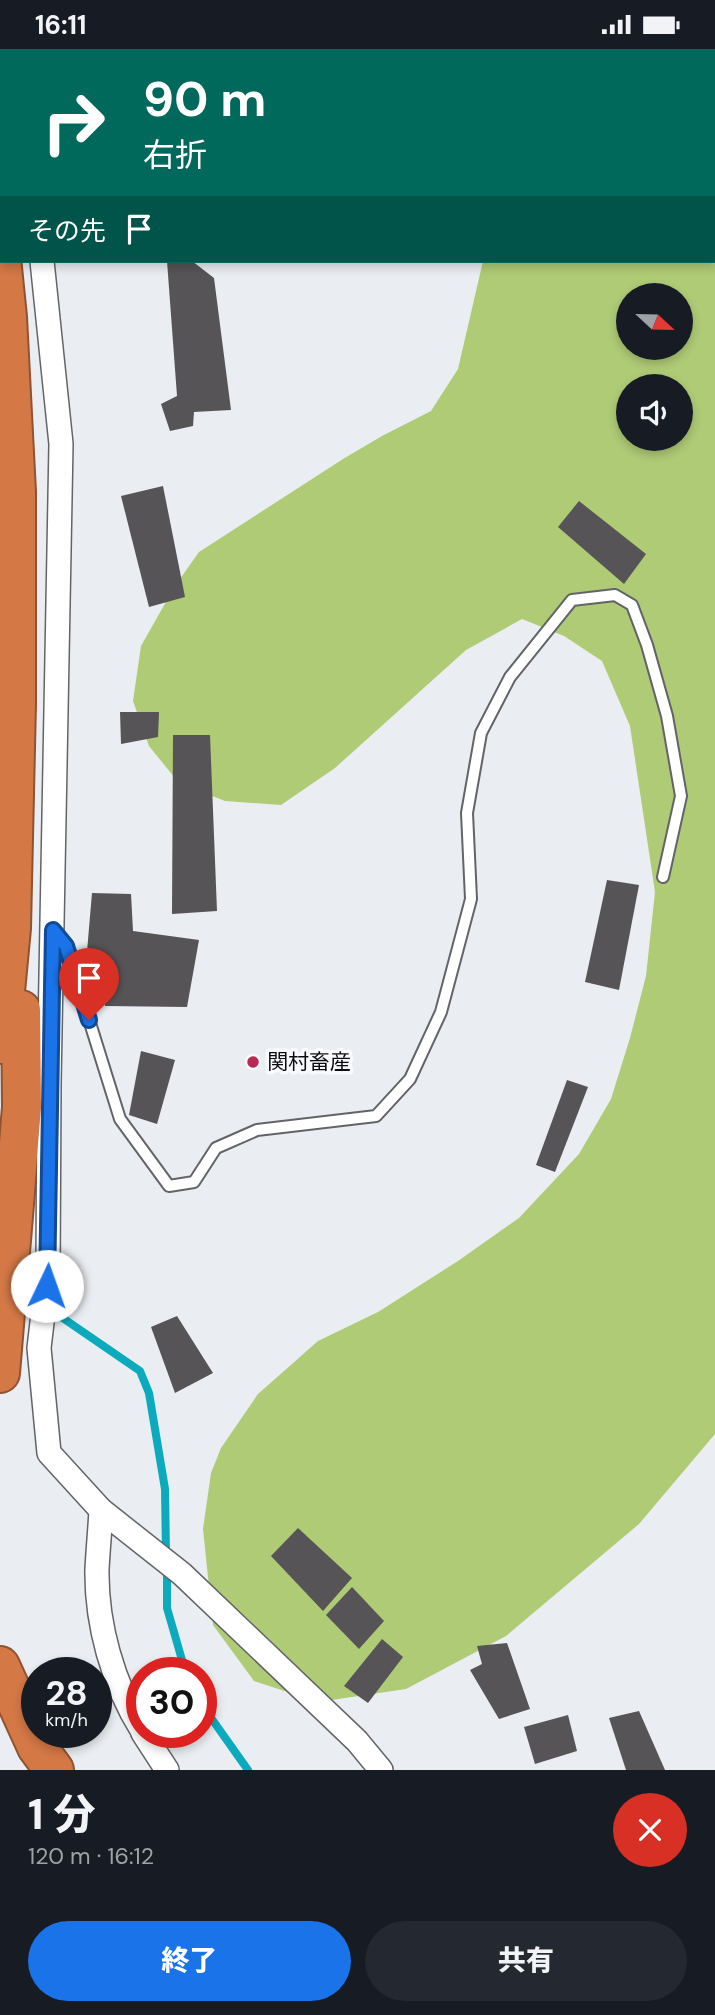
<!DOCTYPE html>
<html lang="ja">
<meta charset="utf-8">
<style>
:root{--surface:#171b24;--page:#242831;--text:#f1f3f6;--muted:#9ea1a6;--accent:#1a73e8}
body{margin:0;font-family:"DM Sans","Noto Sans JP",sans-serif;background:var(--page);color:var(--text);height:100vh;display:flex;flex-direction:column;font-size:26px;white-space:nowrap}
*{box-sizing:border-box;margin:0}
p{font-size:23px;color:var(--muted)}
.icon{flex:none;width:38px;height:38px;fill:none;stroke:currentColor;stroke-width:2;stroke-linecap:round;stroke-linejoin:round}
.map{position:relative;height:1721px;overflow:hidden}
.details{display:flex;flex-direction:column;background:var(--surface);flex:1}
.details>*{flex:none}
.guide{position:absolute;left:0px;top:0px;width:716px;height:214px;box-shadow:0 4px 10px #0003;background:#00695c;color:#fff;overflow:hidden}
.needle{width:46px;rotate:112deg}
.tools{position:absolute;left:616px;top:234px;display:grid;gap:14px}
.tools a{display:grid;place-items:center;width:77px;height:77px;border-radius:50%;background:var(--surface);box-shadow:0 4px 10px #0003;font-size:35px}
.speed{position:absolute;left:21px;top:1608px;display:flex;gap:14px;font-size:35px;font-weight:700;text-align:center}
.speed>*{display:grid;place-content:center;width:91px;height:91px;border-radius:50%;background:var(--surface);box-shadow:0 4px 10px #0003;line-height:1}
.speed small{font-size:18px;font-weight:400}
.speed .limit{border:10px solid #d22;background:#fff;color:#111}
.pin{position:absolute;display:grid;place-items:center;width:60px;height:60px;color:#fff;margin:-72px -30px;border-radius:50% 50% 50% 0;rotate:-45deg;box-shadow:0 0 7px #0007}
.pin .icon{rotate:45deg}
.me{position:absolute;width:77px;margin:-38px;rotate:3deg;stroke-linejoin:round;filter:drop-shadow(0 0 5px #0008)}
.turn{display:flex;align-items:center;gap:24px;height:147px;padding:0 28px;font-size:32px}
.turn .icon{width:91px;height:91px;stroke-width:2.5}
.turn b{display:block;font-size:49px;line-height:60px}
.then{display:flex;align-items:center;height:66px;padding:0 28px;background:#0003;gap:14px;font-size:26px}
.round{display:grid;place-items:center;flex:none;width:74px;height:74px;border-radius:37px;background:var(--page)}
.overview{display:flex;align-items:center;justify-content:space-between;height:119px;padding:0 28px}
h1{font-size:42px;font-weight:800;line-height:52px}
.button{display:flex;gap:14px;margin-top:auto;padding:14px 28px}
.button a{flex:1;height:80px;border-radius:42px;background:var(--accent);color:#fff;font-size:28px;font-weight:800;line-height:80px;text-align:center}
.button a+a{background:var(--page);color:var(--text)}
.status{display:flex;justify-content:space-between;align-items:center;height:49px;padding:0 35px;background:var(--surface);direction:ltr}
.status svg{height:19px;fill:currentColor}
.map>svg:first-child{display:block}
</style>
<div class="status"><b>16:11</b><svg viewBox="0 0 49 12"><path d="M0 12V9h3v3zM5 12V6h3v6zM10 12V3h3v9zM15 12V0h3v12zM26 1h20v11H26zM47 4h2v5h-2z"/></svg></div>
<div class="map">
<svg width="715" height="1721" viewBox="0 0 715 1721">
<rect width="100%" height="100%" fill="#eaedf1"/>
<!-- forest -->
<path fill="#afcb76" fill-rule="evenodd" d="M416,0H715V1385L639,1475L506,1587L406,1640L318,1653L254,1632L213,1576L203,1480L211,1424L221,1399L258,1345L318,1292L378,1263L458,1212L519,1169L579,1105L611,1050L630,989L646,927L655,843L630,677L602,612L564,587L522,570L466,601L335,719L281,756L225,752L179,734L149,697L133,652L141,597L175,537L199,503L343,410L382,387L431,362L458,320L483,212H714V2H417ZM628,247H681V299H628ZM628,338H681V390H628Z"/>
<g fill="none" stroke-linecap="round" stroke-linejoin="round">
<!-- stream -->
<g stroke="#0babbd" stroke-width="8">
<path d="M19,1239L140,1322L149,1344L165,1440L166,1506"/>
<path d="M167,1519V1559L182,1611L189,1624"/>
<path d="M201,1649L209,1666L248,1721"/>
</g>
</g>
<!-- building -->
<g fill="#565457">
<path d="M167,212H192L214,229L231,361L194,363L193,377L170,382L161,355L177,347Z"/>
<path d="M163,437L185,548L149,558L121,447Z"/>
<path d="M579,452L646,505L624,535L558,478Z"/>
<path d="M120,663H159L158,688L121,695Z"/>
<path d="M173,686H210L217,862L172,865Z"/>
<path d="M607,831L639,836L619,941L585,933Z"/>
<path d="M92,844L131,845L133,882L199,891L187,958L105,957V930L85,926Z"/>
<path d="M141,1002L175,1011L157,1075L129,1066Z"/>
<path d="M567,1031L588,1038L555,1123L536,1116Z"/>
<path d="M177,1267L213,1324L175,1344L151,1278Z"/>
<path d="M298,1479L352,1529L323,1562L271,1507Z"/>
<path d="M352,1538L384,1572L359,1600L326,1566Z"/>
<path d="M382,1590L403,1608L368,1654L344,1637Z"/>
<path d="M507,1594L530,1660L499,1670L470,1621L482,1615L477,1597Z"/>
<path d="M639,1662L665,1721H626L609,1669Z"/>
<path d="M568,1666L577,1702L535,1715L524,1678Z"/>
</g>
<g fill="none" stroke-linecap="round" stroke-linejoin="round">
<defs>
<path id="lane" d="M56,884L66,897L120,1070L169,1137L194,1133L216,1099L257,1081L376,1067L410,1030L441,963L471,850L467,764L481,684L510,628L572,551L615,546L632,556L647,596L667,667L681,747L663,828"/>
<g id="street">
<path d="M13,0V2"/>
<path d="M42,212L61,395L49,1034L48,1223L39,1299L49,1404L101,1461L182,1525L357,1692L381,1721"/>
<path d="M101,1461C100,1480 98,1501 97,1520C96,1575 113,1635 142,1681"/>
<path d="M143,1684L167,1721"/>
</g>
<g id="highway">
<path d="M0,199L7,268L16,443V654L11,879L0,995"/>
<path d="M0,1324L22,1058L21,961"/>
<path d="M0,1617L37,1698L54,1721"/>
</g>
</defs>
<!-- lane casing -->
<use href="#lane" stroke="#626468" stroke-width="14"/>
<!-- street casing -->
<use href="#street" stroke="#626468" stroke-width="26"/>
<!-- highway casing -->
<use href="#highway" stroke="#8e5332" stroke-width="42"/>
<!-- lane -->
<use href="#lane" stroke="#fff" stroke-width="10"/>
<!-- street -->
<use href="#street" stroke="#fff" stroke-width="23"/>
<!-- highway -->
<use href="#highway" stroke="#d47846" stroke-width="38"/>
</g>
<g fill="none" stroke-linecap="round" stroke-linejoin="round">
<defs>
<path id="route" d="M47,1237L53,881L66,897L89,971"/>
</defs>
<!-- route casing -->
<use href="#route" stroke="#114b97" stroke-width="18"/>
<!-- route -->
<use href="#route" stroke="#1a73e8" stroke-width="12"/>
</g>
<!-- markers -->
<circle fill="#b92954" stroke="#f8fafe" stroke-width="2.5" cx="253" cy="1013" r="7"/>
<g text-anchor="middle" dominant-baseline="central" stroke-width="7" stroke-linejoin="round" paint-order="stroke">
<!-- poi labels -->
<g font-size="21" fill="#0c0d0e" stroke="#f8fafe" text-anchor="start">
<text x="267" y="1013">関村畜産</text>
</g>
</g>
</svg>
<div class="tools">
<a><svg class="needle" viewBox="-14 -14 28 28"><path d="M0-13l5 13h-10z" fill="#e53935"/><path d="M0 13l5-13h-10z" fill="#9ea1a6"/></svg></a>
<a><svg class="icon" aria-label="sound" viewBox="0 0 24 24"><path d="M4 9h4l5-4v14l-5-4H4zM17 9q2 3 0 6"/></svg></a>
</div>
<div class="speed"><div>28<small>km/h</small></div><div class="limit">30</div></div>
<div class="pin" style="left:89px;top:971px;background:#d93025"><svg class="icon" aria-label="arrive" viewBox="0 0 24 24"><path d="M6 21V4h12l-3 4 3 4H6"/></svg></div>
<svg class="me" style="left:47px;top:1237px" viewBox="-20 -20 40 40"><circle r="19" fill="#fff"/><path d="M0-13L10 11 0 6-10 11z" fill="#1a73e8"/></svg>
<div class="guide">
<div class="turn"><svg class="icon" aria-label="right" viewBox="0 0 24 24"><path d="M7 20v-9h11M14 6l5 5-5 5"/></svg><div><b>90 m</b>右折</div></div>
<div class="then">その先<svg class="icon" aria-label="arrive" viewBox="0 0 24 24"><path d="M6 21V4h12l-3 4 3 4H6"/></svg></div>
</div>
</div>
<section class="details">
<div class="overview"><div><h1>1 分</h1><p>120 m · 16:12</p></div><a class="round" style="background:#d93025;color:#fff"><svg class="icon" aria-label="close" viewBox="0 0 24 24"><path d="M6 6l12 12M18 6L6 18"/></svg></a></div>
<div class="button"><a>終了</a><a>共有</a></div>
</section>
